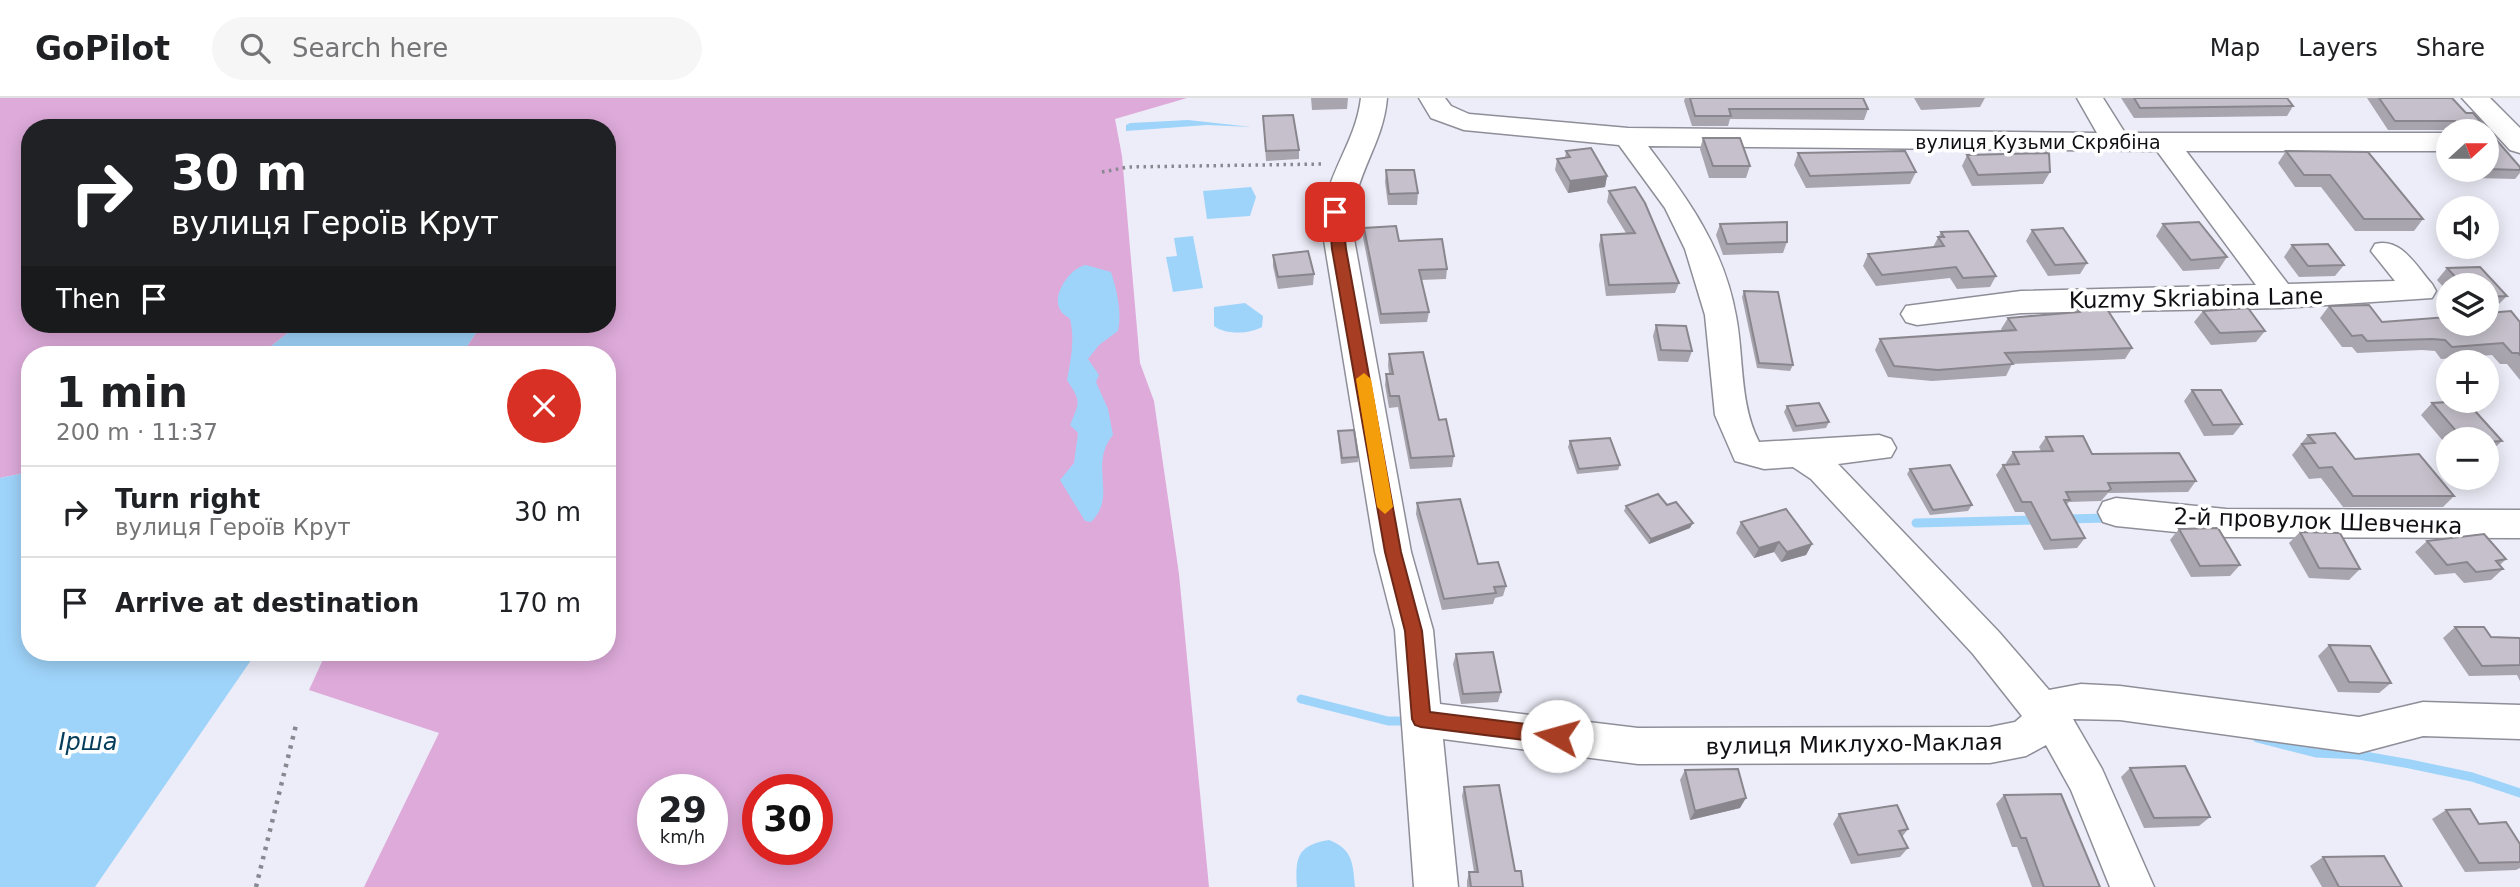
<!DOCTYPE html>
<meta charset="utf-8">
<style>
:root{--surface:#fff;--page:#f6f6f6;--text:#202124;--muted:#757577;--line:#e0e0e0}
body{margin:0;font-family:"DejaVu Sans",sans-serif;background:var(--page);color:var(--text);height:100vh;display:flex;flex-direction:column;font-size:26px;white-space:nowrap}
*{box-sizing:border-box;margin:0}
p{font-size:23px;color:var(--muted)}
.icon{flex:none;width:38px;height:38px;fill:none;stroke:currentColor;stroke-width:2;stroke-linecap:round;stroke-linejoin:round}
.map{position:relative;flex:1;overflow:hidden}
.sheet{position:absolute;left:21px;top:248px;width:595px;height:315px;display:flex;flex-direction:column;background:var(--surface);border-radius:28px;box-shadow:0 4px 18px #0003}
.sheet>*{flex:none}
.banner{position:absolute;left:21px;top:21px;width:595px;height:214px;border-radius:28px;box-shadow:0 4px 18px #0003;background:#202124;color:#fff;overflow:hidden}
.needle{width:46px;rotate:69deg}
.fabs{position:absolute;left:2436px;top:21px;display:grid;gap:14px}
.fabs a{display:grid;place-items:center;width:63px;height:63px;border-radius:50%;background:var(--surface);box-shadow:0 4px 18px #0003;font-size:35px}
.speed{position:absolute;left:637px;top:676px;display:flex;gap:14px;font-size:35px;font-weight:700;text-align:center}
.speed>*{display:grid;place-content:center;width:91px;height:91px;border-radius:50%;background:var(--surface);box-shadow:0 4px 18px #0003;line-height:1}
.speed small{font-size:18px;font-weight:400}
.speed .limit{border:10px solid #d22;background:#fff;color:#111}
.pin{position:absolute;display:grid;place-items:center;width:60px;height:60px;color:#fff;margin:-30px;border-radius:14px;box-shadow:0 4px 10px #0006}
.me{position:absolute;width:77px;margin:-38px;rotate:277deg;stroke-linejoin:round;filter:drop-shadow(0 0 5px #0008)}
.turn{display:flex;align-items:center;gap:24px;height:147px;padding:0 35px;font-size:32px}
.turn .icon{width:91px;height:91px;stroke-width:2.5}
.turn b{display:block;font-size:49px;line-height:60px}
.then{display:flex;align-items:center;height:66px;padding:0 35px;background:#0003;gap:14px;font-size:26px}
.round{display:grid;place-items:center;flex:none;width:74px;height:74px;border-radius:37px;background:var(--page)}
.headline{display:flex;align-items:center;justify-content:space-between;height:119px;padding:0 35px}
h1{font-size:42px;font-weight:700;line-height:52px}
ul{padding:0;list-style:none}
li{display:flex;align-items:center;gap:21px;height:91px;padding:0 35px;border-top:2px solid var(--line)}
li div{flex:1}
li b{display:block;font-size:26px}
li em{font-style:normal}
header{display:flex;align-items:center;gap:42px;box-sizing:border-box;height:98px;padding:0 35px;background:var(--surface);border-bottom:2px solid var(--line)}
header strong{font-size:33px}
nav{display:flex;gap:38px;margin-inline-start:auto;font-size:24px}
.search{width:490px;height:63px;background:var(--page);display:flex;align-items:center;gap:18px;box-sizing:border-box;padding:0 24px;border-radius:38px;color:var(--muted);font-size:26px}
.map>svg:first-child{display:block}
</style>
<header>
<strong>GoPilot</strong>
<div class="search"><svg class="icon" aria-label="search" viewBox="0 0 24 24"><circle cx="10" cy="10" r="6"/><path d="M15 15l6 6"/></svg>Search here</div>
<nav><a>Map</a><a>Layers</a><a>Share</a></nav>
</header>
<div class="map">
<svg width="2520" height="789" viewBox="0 0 2520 789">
<rect width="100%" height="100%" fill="#ededf9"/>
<!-- green -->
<path fill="#deaada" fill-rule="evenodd" d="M0,0H1187L1115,21L1122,58L1140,265L1154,303L1179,476L1209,789H364L439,635L309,592L326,555H607V257H461L482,226H607V30H30V226H299L260,257H30V374L0,380ZM653,691H712V751H653ZM758,691H817V751H758Z"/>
<!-- water -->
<g fill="#9fd4fa">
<path d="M1188,22L1252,29L1207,27L1126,33V27L1130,25Z"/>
<path d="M1251,89L1256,99L1250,118L1207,121L1203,93Z"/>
<path d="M1193,138L1203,190L1173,194L1166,159L1177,158L1174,140Z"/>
<path d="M1086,167L1111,174C1117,193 1122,214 1118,233L1099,247L1088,261L1099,277L1096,284L1108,311L1113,337C1088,367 1118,398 1091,424L1085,423L1060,382L1074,365L1078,335L1070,327C1080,303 1081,304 1067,282C1071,261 1075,241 1070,221C1067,218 1063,217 1061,213C1050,199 1070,169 1086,167Z"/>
<path d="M1245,205L1263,218L1262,229C1250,236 1225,237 1214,228V209Z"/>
<path d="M299,226H482L461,257H260Z"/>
<path d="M30,374V555H256L95,789H0V380Z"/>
<path d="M1329,742C1353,751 1353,766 1355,789H1297C1295,760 1297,747 1329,742Z"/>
</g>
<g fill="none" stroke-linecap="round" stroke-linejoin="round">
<!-- stream -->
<g stroke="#9fd4fa" stroke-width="9">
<path d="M2066,421L2109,420"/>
<path d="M1916,425L2039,422"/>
<path d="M1301,601L1388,623H1405"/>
<path d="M2257,640L2316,655L2359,657L2410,666L2472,679L2520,695"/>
</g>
<defs>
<g id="minor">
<path d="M1361,0H1387C1383,49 1352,77 1352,130L1411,454L1433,532L1440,606L1638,630L1990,629L2015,624L2022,618L1973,556L1811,381L1793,369L1764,371L1735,363L1715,317L1705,217L1685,151L1665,110L1619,47L1464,32L1431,20L1419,0H1445L1451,8L1469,16L1628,30L2097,35L2077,0H2103L2125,35H2448V53H2186L2288,186L2395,183L2371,153L2375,146C2401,139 2416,168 2432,186L2436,193L2432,200L2281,210L2021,215L1917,227L1906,224L1901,216L1906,208L2021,193L2256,187L2157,53L1648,48C1688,101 1724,150 1736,218C1744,259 1739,305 1759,344L1879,337L1891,341L1896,350L1891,359L1838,366L1999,534L2049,592L2081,586L2120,588L2359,619L2423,604L2520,607V641L2423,638L2359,655L2120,622L2073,621L2102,671L2154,789H2110L2071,692L2046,647L2026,658L1990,665L1638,666L1443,641L1458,789H1414L1395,532L1375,454L1322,130C1323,77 1355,49 1361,0Z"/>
<path d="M2462,0H2490L2520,30V55L2510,52Z"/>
<path d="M2116,400L2226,411L2520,412V440L2226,439L2116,428L2103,424L2098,414L2103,404Z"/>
</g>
</defs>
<!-- minor casing -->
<use href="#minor" stroke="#8e8e99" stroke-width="3"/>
<!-- path-far1 -->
<path stroke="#888891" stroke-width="3.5" stroke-dasharray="2.5 4.5" stroke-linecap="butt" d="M1102,74L1128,69L1324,66"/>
<!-- path -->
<path stroke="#888891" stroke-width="4.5" stroke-dasharray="3.5 6" stroke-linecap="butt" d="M256,789L297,623"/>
<!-- minor -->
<use href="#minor" fill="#fff" fill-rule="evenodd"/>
</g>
<!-- wall -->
<g fill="#a9a5af">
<path d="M1311,0H1348L1347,11L1312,12Z"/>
<path d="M1685,0H1863L1868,11L1864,22L1730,21L1728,28H1692L1684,3Z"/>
<path d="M1914,0H1985L1980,9L1921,12Z"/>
<path d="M2121,0H2287L2293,8L2287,18L2134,20Z"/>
<path d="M2367,0H2452L2466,15H2473L2520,69V75L2515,81L2476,80L2469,72H2487V33L2448,34V32H2388Z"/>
<path d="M1263,18L1299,52V61L1266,63Z"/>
<path d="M1703,40L1750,68L1746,80H1709L1700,51Z"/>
<path d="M1566,53L1607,78L1605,89L1568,95L1555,72L1557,61L1565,60Z"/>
<path d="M2286,53L2423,121L2414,133H2355L2321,89H2295L2278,65Z"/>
<path d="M1798,55L1916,74L1910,86L1806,90L1794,67Z"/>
<path d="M1967,57L2050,74L2043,86L1972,88L1962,68Z"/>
<path d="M1386,72L1418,95L1417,107H1388L1385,84Z"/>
<path d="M1609,93L1679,185L1675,195L1606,198L1599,147L1601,137L1626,135L1607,104Z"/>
<path d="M1720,126L1787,144L1783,155L1723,157L1716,137Z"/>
<path d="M2163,126L2227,159L2219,171L2183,173L2156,138Z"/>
<path d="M1364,130L1399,143L1447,171L1446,181L1421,182L1429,214L1427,224L1380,226L1363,140Z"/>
<path d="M2032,132L2087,165L2080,176L2048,178L2026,143Z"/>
<path d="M1941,134L1996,178L1990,189L1957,191L1950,180L1876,188L1863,168L1868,156L1933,149Z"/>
<path d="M2292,147L2344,167L2335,178L2299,179L2284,159Z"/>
<path d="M1273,157L1314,176L1313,187L1278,191L1273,168Z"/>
<path d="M2447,170L2487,187H2448V194L2437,182Z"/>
<path d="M1744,193L1793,267L1790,273L1757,270L1742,199Z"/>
<path d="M2507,198L2496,209L2487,210V199Z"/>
<path d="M2329,208L2382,224H2520V282L2507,266H2500L2492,257L2441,261L2435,253L2422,252L2357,255L2352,249H2342L2320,220Z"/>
<path d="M2077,209L2132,250L2125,261L2012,266L2006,278L1932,283L1888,279L1875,252L1880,241L2002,233L2001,231L2008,220L2074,215Z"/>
<path d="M2203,213L2265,233L2256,244L2211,247L2194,224Z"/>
<path d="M1656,227L1692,253L1688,264L1658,263L1653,238Z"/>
<path d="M1389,256L1439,322L1454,358L1452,369L1410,371L1398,309L1389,310L1385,287L1386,276H1389L1388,267Z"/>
<path d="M2192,292L2242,326L2233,337L2204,338L2184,303Z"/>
<path d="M2432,305L2502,343L2490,354L2487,355V341H2448V344H2444L2421,317Z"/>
<path d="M1787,308L1829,324L1826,330L1793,334L1784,314Z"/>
<path d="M1338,333L1358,359V364L1341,366L1338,339Z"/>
<path d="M2308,337L2355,361L2454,398L2443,409H2343L2321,380L2309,381L2292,357Z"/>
<path d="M2046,339L2092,356L2196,383L2188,394L2108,395L2101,403L2069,404L2066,407L2085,440L2077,450L2044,452L2024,414H2015L1996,377L2003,367H2007L2006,365L2013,354L2041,353L2039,349Z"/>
<path d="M1570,343L1620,367L1618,372L1577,376L1568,349Z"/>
<path d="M1910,371L1972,407L1968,413L1930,417L1907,376Z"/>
<path d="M1417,405L1478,466L1506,488L1503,498L1495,500L1493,506L1442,512L1416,416Z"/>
<path d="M1667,407L1690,430L1649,446L1624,413L1626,408Z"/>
<path d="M1741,424L1812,446L1806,457L1781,464L1774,454L1754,460L1736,435Z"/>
<path d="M2179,431L2240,467L2230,478L2191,479L2170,442Z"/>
<path d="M2300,434L2360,471L2349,482L2309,480L2289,445Z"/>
<path d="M2427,443L2506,461L2500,467L2503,471L2491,482L2464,485L2455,475L2435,477L2415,454Z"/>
<path d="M2455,529L2491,539L2520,540V583L2517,577L2469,578L2443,540Z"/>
<path d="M2329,547L2391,585L2379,595L2338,594L2318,558Z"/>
<path d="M1456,556L1501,594L1498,604L1461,606L1453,566Z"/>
<path d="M2130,670L2210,719L2199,728L2144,730L2121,679Z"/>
<path d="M1685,672L1740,710L1690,722L1680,682Z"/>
<path d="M1464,689L1515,773L1523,789H1467V783L1469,774H1474L1462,698Z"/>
<path d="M2004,697L2100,789H2032L2017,749H2012L1996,706Z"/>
<path d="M2446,712L2479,726L2520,746V770L2516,772L2465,774L2432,721Z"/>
<path d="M1839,716L1908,731L1902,739L1908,750L1900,759L1851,766L1833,726Z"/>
<path d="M2323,759L2402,789H2322L2310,768Z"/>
</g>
<!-- shaded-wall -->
<g fill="#8a868e">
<path d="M1607,78L1605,89L1568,95L1570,83Z"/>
<path d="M1693,425L1690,430L1649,446L1651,441Z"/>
<path d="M1779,444L1774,454L1754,460L1759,450Z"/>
<path d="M1812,446L1806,457L1781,464L1787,454Z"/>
<path d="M1746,700L1740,710L1690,722L1695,713Z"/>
</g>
<!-- building -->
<g fill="#c5c0cb" stroke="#8a868e" stroke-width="2">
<path d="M1690,0H1863L1868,11H1729L1731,18H1695Z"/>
<path d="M2134,0H2287L2293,8L2140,10Z"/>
<path d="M2379,0H2452L2466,15H2473L2520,69V72L2487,71V33H2457L2455,23H2395Z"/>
<path d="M1293,17L1299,52L1266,53L1263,18Z"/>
<path d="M1703,40H1740L1750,68H1713Z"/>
<path d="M1591,50L1607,78L1570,83L1557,61L1570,59L1566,53Z"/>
<path d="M1905,53L1916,74L1810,78L1798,55Z"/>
<path d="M2286,53L2368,54L2423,121H2364L2330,77H2304Z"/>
<path d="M2049,55L2050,74L1978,77L1967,57Z"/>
<path d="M1386,72H1414L1418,95L1389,96Z"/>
<path d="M1635,89L1645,105L1679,185L1609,187L1601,137L1635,135L1609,93Z"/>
<path d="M1787,124V144L1727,146L1720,126Z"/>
<path d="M2199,124L2227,159L2191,162L2163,126Z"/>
<path d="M1396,128L1399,143L1442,141L1447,171L1419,172L1429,214L1381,216L1364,130Z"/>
<path d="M2063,130L2087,165L2055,167L2032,132Z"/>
<path d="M1968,133L1996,178L1963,180L1956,169L1882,177L1868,156L1944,148L1938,139H1944L1941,134Z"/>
<path d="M2328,146L2344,167L2308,168L2292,147Z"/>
<path d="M1308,153L1314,176L1278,179L1273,157Z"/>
<path d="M2480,169L2507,198L2487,199V187H2463L2447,170Z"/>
<path d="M1744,193L1778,194L1793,267L1759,265Z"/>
<path d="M2369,207L2382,224L2448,219V226H2487V215L2511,213L2520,224V257L2518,255H2512L2503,245L2452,249L2445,242L2432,241L2367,243L2362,237L2352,238L2329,208Z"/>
<path d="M2105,208L2132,250L2005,255L2013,266L1938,272L1894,268L1880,241L2016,232L2008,220L2080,214L2077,209Z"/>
<path d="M2248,210L2265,233L2220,235L2203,213Z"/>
<path d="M1656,227L1686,228L1692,253L1661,252Z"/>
<path d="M1423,254L1439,322L1446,321L1454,358L1411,360L1399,298H1390L1386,276H1393L1389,256Z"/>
<path d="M2192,292H2221L2242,326L2213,327Z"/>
<path d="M2466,303L2502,343L2487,344V341H2470L2463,332L2456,333L2432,305Z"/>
<path d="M1819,305L1829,324L1796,328L1787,308Z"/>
<path d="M1354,332L1358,359L1342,360L1338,333Z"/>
<path d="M2335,335L2355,361L2419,356L2454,398H2353L2332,369L2319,370L2302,346L2315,345L2308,337Z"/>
<path d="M2083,338L2092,356L2179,355L2196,383L2108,385L2111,391L2108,393L2066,394L2070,402H2064L2085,440L2051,442L2031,404H2022L2003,367L2019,366L2013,354L2053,353L2046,339Z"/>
<path d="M1610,340L1620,367L1579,371L1570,343Z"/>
<path d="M1950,367L1972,407L1933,412L1910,371Z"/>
<path d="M1658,396L1667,407L1676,404L1693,425L1651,441L1626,408Z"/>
<path d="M1460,401L1478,466L1498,464L1506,488L1494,489L1496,495L1444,501L1417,405Z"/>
<path d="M1786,411L1812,446L1787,454L1779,444L1759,450L1741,424Z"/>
<path d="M2218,430L2240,467L2200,468L2179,431Z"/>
<path d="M2300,434L2340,435L2360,471L2319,470Z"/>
<path d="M2484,436L2506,461L2496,463L2503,471L2476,474L2467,464L2447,467L2427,443Z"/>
<path d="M2455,529H2484L2491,539L2520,540V567L2482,568Z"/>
<path d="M2329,547L2370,548L2391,585L2349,584Z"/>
<path d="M1493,554L1501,594L1463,596L1456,556Z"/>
<path d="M2185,668L2210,719L2154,720L2130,670Z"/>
<path d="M1738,671L1746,700L1695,713L1685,672Z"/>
<path d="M1499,687L1515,773H1521L1523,789H1471L1469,774H1478L1464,689Z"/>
<path d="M2061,696L2100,789H2044L2026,740H2021L2004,697Z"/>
<path d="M1897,707L1908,731L1899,733L1908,750L1858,757L1839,716Z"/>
<path d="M2470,711L2479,726L2506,724L2520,746V764L2479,765L2446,712Z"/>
<path d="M2384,758L2402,789H2339L2323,759Z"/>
</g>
<!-- route -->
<path fill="#a73e23" stroke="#6d2817" stroke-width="2" d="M1335,109L1342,114L1346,151L1401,454L1422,533L1430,614L1557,630L1563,633L1566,638L1563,644L1557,646L1421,629L1415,627L1412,621L1405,533L1385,454L1332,151L1329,114Z"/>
<!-- slow -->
<path fill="#f59e0b" d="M1364,275L1371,281L1393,409L1385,416L1377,409L1356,281Z"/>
<g text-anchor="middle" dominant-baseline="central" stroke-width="7" stroke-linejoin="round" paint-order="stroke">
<!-- far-street labels -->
<g font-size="19" fill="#101014" stroke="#fff">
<text x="2038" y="44">вулиця Кузьми Скрябіна</text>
</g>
<!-- street labels -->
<g font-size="23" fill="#101014" stroke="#fff">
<text transform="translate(2196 200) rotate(-1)">Kuzmy Skriabina Lane</text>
<text transform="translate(2318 423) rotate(2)">2-й провулок Шевченка</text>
<text transform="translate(1854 646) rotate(-1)">вулиця Миклухо-Маклая</text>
</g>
<!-- water labels -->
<g font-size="24" font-style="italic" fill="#043d5b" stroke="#fff">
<text x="88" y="644">Ірша</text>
</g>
</g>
</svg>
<div class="fabs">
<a><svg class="needle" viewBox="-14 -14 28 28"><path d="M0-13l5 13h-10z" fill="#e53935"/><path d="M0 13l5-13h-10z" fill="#757577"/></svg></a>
<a><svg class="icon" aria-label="sound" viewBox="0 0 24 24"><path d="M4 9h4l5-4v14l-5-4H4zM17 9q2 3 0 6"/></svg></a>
<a><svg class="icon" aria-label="layers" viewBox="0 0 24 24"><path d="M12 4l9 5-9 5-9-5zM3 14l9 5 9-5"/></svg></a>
<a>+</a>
<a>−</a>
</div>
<div class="speed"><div>29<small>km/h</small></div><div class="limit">30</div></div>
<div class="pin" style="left:1335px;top:114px;background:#d93025"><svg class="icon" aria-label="arrive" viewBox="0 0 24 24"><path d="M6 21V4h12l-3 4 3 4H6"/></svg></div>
<svg class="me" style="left:1557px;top:638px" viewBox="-20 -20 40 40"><circle r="19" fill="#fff"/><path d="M0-13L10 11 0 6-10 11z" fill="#a73e23"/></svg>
<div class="banner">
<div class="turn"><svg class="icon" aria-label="right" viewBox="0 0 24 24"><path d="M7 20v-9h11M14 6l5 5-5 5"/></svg><div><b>30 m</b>вулиця Героїв Крут</div></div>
<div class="then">Then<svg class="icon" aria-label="arrive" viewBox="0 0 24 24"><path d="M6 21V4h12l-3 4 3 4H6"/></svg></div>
</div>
<section class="sheet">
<div class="headline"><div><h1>1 min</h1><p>200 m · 11:37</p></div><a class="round" style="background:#d93025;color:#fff"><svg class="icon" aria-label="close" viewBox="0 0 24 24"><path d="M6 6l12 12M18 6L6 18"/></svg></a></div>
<ul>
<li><svg class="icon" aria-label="right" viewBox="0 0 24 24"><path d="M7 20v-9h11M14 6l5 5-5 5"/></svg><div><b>Turn right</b><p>вулиця Героїв Крут</p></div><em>30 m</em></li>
<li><svg class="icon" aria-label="arrive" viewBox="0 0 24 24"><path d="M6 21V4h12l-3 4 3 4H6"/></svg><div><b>Arrive at destination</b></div><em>170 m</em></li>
</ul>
</section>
</div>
